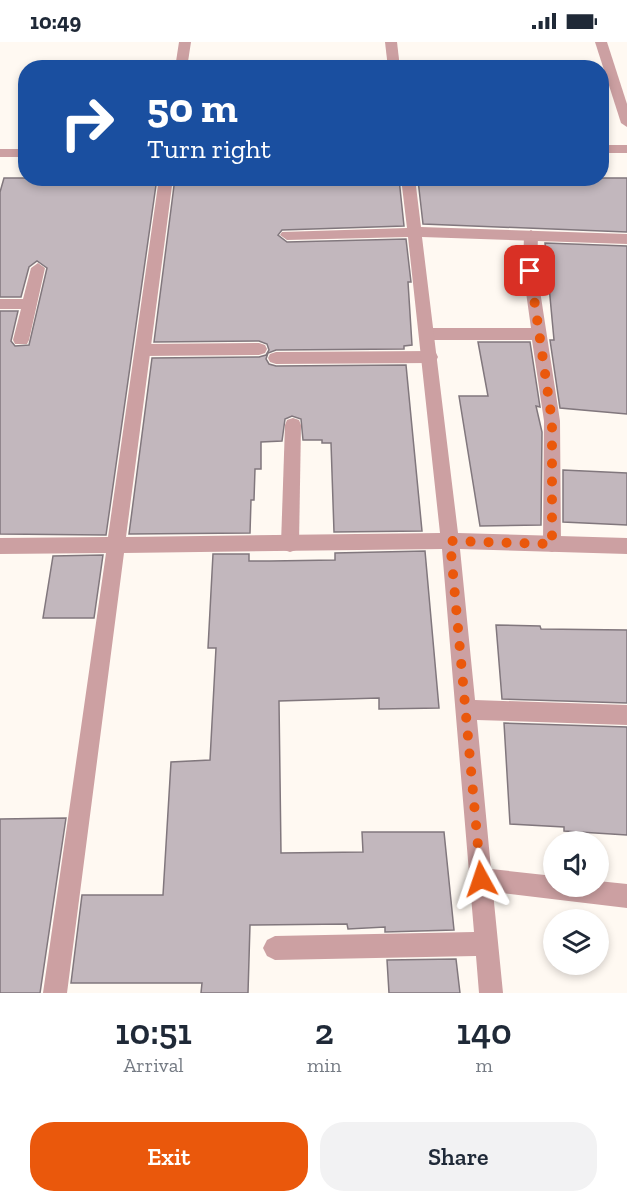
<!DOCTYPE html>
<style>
:root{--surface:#fff;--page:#f2f2f3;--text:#1f2937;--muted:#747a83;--accent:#ea580c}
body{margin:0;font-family:"Zilla Slab",serif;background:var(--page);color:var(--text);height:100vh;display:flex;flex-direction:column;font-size:22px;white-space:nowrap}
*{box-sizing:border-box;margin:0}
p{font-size:20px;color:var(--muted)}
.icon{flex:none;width:33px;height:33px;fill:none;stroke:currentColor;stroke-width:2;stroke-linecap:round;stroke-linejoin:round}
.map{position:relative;height:951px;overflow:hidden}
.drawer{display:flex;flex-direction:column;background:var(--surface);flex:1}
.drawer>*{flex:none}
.hud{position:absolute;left:18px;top:18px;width:591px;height:126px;border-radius:24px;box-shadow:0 3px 9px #0003;background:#1a4fa0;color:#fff;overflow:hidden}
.tools{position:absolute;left:543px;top:789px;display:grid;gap:12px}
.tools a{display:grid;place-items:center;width:66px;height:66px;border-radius:50%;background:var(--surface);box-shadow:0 3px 9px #0003;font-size:30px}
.pin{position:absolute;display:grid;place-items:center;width:51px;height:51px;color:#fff;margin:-26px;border-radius:12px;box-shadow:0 3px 9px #0006}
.me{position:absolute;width:66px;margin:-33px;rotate:355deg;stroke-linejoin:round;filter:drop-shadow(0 0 4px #0008)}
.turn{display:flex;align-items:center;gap:21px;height:126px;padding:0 30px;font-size:27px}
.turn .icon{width:78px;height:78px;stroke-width:2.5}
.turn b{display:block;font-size:42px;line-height:51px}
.eta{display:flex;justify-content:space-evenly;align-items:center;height:102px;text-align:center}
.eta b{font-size:36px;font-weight:600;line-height:42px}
.primary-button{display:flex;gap:12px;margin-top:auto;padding:12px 30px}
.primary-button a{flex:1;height:69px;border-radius:24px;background:var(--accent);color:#fff;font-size:24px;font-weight:600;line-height:69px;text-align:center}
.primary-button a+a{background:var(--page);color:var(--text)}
.status{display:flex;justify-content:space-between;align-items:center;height:42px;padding:0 30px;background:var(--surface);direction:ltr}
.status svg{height:16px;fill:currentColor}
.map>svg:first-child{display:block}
</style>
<div class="status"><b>10:49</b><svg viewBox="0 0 49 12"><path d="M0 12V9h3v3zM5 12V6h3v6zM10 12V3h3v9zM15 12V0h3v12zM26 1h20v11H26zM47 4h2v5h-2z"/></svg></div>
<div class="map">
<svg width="627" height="951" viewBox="0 0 627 951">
<rect width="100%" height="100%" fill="#fff9f2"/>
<!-- building -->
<g fill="#c2b7bd" stroke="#81777d" stroke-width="1.5">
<path d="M4,136H157L106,493L0,492V269H18L11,299L15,304L29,303L47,226L37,219L29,225L21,255H0V150Z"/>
<path d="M175,136L399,137L404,184L282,188L278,193L287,200L406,197L411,240H408L412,303L404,304V307L276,308L268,311L266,317L269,322L276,324L406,323L422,489L334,490L331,401H322V398H303L301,377L292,374L285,377L282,399L261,400V427H255L254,458H251L250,491L129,492L152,316L259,315L266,313L269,308L267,302L259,299L154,300Z"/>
<path d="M437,136H627V190L423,182L418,138L437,139Z"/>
<path d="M545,201L627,204V372L560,366L550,298H554Z"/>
<path d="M478,300H530L540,365L536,364L542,390L541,483L480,484L459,354H488Z"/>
<path d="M563,428L627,431V483L563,480Z"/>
<path d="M425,509L439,666L379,667V656L279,659L281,811L363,810L362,790H444L454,888L385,890V885L348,887L347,882L250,883L248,951H201L202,941H71L82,853H163L171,720L210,718L216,606H208L213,512H249V519H270L335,518V511Z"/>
<path d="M103,513L94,576H43L53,514Z"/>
<path d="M496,583L540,584L541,587L627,588V661L502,657Z"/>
<path d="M504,681L627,685V793L564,789V785L510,782Z"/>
<path d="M66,776L40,951H0V777Z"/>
<path d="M456,917L460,951H389L387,918Z"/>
</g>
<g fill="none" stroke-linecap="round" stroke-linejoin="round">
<!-- service -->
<g fill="#cca0a2" fill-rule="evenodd">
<path d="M595,0H607L627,62V85L621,81Z"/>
<path d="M531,188L538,193L537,229L560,379L561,502L558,508L552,510L546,508L543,502L544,379L532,298H427L422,296L419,292L422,288L427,286H531L523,229L524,193Z"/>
<path d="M38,221L45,226L29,298L27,302H15L13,298L21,267H0V257H23L31,226Z"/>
<path d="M259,301L265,303L267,307L265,311L259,313L144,314L138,312L136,308L138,304L144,302Z"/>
<path d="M430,309L436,311L438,315L436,319L430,321L276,322L270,320L268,316L270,312L276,310Z"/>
<path d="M293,376L299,378L301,383L299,502L296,508L290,510L284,508L281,502L285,383L287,378Z"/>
</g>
<!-- minor -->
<g fill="#cca0a2" fill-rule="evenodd">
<path d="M179,0H191L187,26H175Z"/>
<path d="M385,0H397L400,26H388Z"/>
<rect x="602" y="103" width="25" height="8"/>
<rect x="0" y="107" width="26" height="8"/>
<path d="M159,136H173L126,495L440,491L408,195L287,198L280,193L282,190L407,186L401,136H415L421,185L627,192V202L422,195L458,491L627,496V512L460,507L475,658L627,663V683L477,678L491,827L554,834V844H598V839L627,842V866L493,850L503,951H479L476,914L275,918L267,914L263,906L267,898L275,894L474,890L442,507L124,511L67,951H43L106,511L0,512V496L108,495Z"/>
</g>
</g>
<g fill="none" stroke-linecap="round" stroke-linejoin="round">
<!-- route -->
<path stroke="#ea580c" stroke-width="10" stroke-dasharray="0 18" d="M481,837L450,499L552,502V379L530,229"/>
</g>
</svg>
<div class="tools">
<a><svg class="icon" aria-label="sound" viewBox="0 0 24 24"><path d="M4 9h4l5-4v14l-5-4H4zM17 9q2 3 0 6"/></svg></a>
<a><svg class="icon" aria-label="layers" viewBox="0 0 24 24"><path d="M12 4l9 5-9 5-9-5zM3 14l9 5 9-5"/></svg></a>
</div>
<div class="pin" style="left:530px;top:229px;background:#d93025"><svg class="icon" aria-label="arrive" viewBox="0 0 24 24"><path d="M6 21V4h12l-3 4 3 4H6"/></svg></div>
<svg class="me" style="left:481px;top:837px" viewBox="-20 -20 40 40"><path d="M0-17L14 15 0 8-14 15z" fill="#ea580c" stroke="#fff" stroke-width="4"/></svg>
<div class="hud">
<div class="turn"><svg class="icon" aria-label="right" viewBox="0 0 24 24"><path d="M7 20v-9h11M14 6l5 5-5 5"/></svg><div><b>50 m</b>Turn right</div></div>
</div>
</div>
<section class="drawer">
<div class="eta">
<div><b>10:51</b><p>Arrival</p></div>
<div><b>2</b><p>min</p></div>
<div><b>140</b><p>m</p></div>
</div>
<div class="primary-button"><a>Exit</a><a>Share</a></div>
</section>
